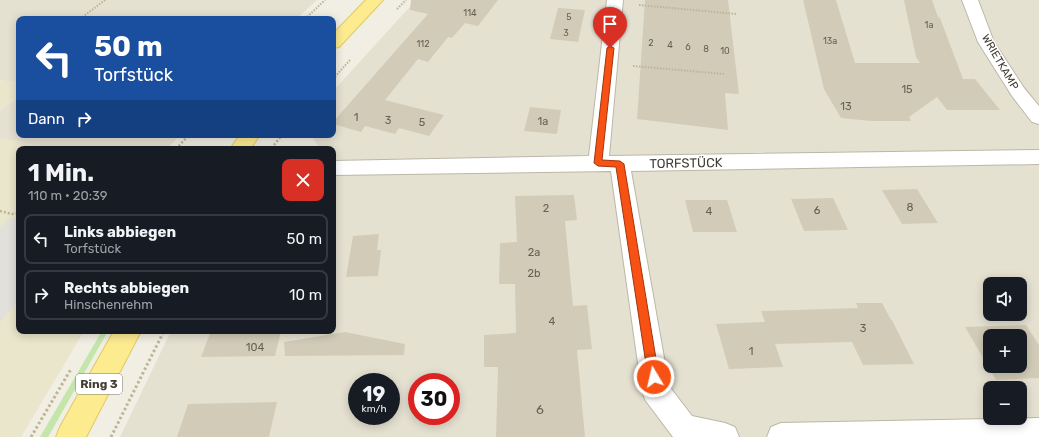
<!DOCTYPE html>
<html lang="de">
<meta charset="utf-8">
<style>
:root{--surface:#171b24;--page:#242831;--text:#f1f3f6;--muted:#9ea1a6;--line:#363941}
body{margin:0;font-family:Rubik,sans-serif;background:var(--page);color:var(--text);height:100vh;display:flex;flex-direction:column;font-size:15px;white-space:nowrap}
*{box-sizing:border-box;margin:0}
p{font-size:13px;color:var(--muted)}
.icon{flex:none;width:22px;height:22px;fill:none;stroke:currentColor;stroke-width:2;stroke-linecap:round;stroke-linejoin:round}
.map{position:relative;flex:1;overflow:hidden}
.panel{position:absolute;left:16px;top:146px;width:320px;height:188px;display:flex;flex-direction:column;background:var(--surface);border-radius:8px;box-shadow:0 2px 10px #0003}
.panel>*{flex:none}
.top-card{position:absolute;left:16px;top:16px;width:320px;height:122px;border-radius:8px;box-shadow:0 2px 10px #0003;background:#1a4fa0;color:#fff;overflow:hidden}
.tools{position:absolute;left:983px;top:277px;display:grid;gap:8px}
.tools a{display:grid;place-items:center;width:44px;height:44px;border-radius:8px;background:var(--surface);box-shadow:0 2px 10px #0003;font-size:20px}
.speed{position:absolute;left:348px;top:373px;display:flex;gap:8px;font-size:20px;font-weight:700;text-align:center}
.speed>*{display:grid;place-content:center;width:52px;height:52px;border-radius:50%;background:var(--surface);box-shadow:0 2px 10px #0003;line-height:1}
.speed small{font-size:10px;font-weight:400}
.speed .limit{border:6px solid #d22;background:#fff;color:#111}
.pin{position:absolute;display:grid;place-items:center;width:34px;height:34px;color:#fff;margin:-41px -17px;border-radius:50% 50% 50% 0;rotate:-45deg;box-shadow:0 0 4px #0007}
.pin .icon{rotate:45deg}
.me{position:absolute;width:44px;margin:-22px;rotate:351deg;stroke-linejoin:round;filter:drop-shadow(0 0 3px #0008)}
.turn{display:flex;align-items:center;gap:14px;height:84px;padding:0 12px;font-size:18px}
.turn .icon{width:52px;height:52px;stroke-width:2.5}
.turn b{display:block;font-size:28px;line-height:34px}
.then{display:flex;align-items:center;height:38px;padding:0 12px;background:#0003;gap:8px;font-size:15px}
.round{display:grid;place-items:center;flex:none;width:42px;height:42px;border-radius:8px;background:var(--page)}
.headline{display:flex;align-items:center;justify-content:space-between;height:68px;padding:0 12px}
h1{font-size:24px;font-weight:700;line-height:30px}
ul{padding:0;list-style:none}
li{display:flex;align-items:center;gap:12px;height:50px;margin:0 8px 6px;padding:0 4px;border:2px solid var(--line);border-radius:8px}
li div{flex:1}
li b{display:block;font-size:15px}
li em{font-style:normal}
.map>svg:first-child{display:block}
</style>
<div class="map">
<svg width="1039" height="437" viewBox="0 0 1039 437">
<rect width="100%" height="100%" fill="#f1eee3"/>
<!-- residential -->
<g fill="#e5e1d1" fill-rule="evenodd">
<path d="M0,0H317L296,19H19V83L0,80Z"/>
<path d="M416,0H1039V437H120L171,331H333V149H320L311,135H333V91ZM990,284H1020V314H990ZM990,336H1020V366H990ZM357,382H391V416H357ZM417,382H451V416H417ZM990,388H1020V418H990Z"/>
<path d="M19,96V135H180L167,149H52L0,138V111Z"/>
</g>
<!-- education -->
<g fill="#eae6cc">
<path d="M0,80L19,83V96L0,111Z"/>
<path d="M0,138L52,149H19V331H84L21,437H0Z"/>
</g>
<!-- green -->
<path fill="#c4e6ab" d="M102,331H108L48,437H40Z"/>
<!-- parking -->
<path fill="#e1e0db" d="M9,218L19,220V299L0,322V228Z"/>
<!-- building -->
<g fill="#d2cbb8" fill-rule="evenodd">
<path d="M411,0H498L478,26L465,23L452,38L448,37L428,62L418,59L385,100L444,115L429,136L399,128L395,134L365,126L361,132L333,124V122L428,14L410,10Z"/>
<path d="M645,0H728L739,94L725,93L728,130L637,119Z"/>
<path d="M803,0H836L855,63H920L916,57L904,0H932L938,17L940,18L963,79H975L1000,110H947L937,97L909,117L911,121H871L841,118L824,89Z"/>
<path d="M558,8L585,10L578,42L550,39Z"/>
<path d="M530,107L561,110L557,134L524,131Z"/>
<path d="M917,189L938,223L902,224L882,190Z"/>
<path d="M574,195L577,220L565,221L573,306L587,305L592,349L577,350L585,437H496L498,367H484V335L516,333L515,284H499L500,243L517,242L515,196Z"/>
<path d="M833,198L848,230L804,231L791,199Z"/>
<path d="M685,200H727L737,232H693Z"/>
<path d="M379,234L377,250H381L378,276L346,277L353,236Z"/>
<path d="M856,303H882L891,320H892L914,364L863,365L852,342L775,344L783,367L729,369L716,324L765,322L761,311L858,308Z"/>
<path d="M1026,325L1039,345V378L996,380L965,327ZM990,336H1020V366H990Z"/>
<path d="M211,331H281L275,356L201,357Z"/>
<path d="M345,332L405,344L404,355L285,356L284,342Z"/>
<path d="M277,402L269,437H177L188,404Z"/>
</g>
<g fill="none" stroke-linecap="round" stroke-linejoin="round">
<defs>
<g id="minor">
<path d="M607,0H623L609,156L1039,150V164L631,171L669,386L692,416L725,423L735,427L739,437H673L646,401L642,392L611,171L333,175V161L589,156Z"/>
<path d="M962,0H978L994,42L1024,88L1039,106V124L1032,122L1012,96L978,42Z"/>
<path d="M1039,418V437H767L771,427L781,423Z"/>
</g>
<g id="major">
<path d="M366,0H383L339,47L333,48V34Z"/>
<path d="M240,135H260L250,149H230Z"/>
<path d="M114,331H141L86,437H56L60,427Z"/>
</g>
</defs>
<!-- minor casing -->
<use href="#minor" stroke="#bcb7a6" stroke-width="2"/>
<!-- major casing -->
<use href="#major" stroke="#e1ca61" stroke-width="2"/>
<!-- path-far2 -->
<g stroke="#beb597" stroke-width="2" stroke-dasharray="1.5 1.5" stroke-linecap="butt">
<path d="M639,5L736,14"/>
<path d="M397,9L406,0"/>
<path d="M80,19L105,0"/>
<path d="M305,19L325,0"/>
<path d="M633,66L724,74"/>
<path d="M333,79L350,60"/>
</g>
<!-- path-far1 -->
<g stroke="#beb597" stroke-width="2.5" stroke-dasharray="2 2" stroke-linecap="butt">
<path d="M274,145L282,135"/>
<path d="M176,149L189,135"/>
<path d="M0,211L12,214L19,213"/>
</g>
<!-- path -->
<g stroke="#beb597" stroke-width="3" stroke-dasharray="2.5 2.5" stroke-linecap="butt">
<path d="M31,437L71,369"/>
<path d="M111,437L164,331"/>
</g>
<!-- minor -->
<use href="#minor" fill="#fff" fill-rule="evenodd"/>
<!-- major -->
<use href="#major" fill="#fdeb90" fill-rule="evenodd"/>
</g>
<!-- route -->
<path fill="#f75214" stroke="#a1350d" d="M610,46L614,48L602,160L620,161L624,164L659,377L658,381L654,382L650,381L648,377L616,167L598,166L594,163L607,48Z"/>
<g text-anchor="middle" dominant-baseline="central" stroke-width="3" stroke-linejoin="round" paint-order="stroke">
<!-- far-number labels -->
<g font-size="9" fill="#676154">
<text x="470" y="13">114</text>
<text x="569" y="17">5</text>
<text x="929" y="25">1a</text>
<text x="566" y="33">3</text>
<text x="830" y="41">13a</text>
<text x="651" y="43">2</text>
<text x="423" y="44">112</text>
<text x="670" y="45">4</text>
<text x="688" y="47">6</text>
<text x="706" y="49">8</text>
<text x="725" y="51">10</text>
</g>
<!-- far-street labels -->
<g font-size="11" fill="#433e33" stroke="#fff">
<text transform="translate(1000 62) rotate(60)">WRIETKAMP</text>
</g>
<!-- number labels -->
<g font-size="11" fill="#676154">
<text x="907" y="89">15</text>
<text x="846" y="106">13</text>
<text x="356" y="117">1</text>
<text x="388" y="120">3</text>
<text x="543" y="121">1a</text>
<text x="422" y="122">5</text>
<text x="910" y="207">8</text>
<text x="546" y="208">2</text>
<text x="817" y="210">6</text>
<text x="709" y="211">4</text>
<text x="534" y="252">2a</text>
<text x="534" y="273">2b</text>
<text x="552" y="321">4</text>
<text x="863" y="328">3</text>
<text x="255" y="347">104</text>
<text x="751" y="351">1</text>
</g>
<!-- shield labels -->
<rect fill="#fff" stroke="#7b7870" stroke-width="1" x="76" y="374" width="46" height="20" rx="3"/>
<g font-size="12" font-weight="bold" fill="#433e33">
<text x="99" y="384">Ring 3</text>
</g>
<!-- street labels -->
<g font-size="13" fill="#433e33" stroke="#fff">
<text transform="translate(686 163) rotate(-1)">TORFSTÜCK</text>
</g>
<!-- near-number labels -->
<g font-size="13" fill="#676154">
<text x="540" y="409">6</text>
</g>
</g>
</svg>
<div class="tools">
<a><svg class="icon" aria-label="sound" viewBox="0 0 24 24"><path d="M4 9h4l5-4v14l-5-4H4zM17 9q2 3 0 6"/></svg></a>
<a>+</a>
<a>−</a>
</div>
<div class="speed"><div>19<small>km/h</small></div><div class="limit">30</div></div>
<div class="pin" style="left:610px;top:48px;background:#d93025"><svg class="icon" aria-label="arrive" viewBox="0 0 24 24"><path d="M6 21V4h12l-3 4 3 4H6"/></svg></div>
<svg class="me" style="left:654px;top:377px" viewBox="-20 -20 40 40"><circle r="17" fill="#f75214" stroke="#fff" stroke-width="3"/><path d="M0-11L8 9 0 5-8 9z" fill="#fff"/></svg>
<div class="top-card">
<div class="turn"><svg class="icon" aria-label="left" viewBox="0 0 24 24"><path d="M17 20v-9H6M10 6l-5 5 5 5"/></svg><div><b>50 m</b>Torfstück</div></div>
<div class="then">Dann<svg class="icon" aria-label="right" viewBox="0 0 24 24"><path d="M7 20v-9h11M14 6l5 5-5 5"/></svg></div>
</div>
<section class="panel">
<div class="headline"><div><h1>1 Min.</h1><p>110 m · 20:39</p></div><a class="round" style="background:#d93025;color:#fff"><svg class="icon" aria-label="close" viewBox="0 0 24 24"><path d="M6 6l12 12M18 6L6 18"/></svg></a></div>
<ul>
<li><svg class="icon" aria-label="left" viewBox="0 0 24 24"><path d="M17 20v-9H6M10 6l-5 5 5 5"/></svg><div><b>Links abbiegen</b><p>Torfstück</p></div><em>50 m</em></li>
<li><svg class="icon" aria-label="right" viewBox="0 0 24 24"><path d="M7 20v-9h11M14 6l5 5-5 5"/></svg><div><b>Rechts abbiegen</b><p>Hinschenrehm</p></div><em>10 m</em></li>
</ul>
</section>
</div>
